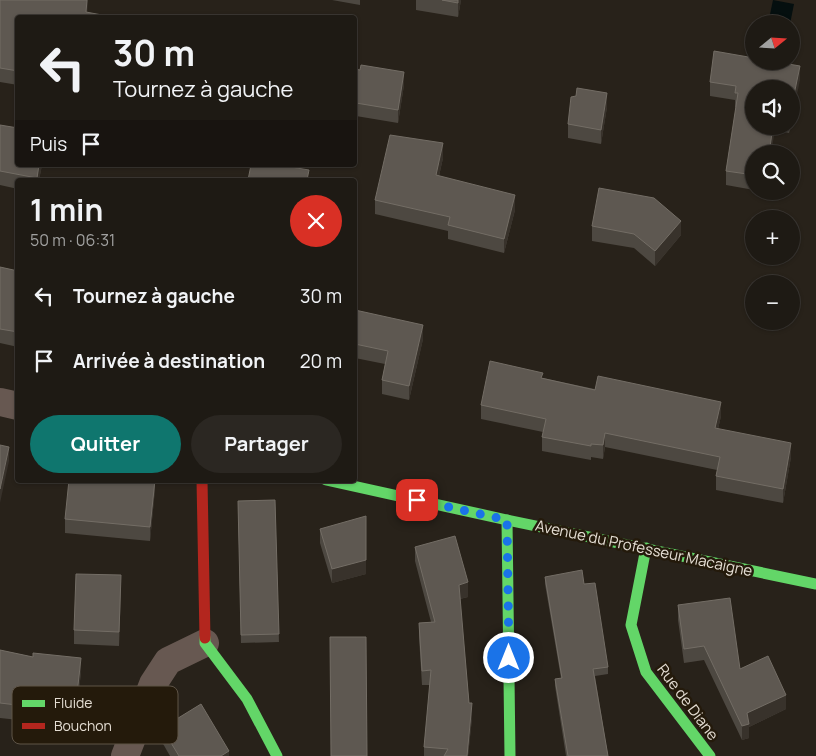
<!DOCTYPE html>
<html lang="fr">
<meta charset="utf-8">
<style>
:root{--surface:#1e1a14;--page:#2b2722;--text:#f1f3f6;--muted:#a1a1a0;--line:#3c3834;--accent:#0f766e}
body{margin:0;font-family:Manrope,sans-serif;background:var(--page);color:var(--text);height:100vh;display:flex;flex-direction:column;font-size:19px;white-space:nowrap}
*{box-sizing:border-box;margin:0}
p{font-size:16px;color:var(--muted)}
.icon{flex:none;width:28px;height:28px;fill:none;stroke:currentColor;stroke-width:2;stroke-linecap:round;stroke-linejoin:round}
.map{position:relative;flex:1;overflow:hidden}
.side{position:absolute;left:15px;top:178px;width:342px;height:305px;display:flex;flex-direction:column;background:var(--surface);border-radius:5px;box-shadow:0 1px 4px #0004,0 0 0 1px var(--line)}
.side>*{flex:none}
.top-card{position:absolute;left:15px;top:15px;width:342px;height:152px;border-radius:5px;box-shadow:0 1px 4px #0004,0 0 0 1px var(--line);background:#1e1a14;color:var(--text);overflow:hidden}
.needle{width:32px;rotate:72deg}
.fabs{position:absolute;left:745px;top:15px;display:grid;gap:10px}
.fabs a{display:grid;place-items:center;width:55px;height:55px;border-radius:50%;background:var(--surface);box-shadow:0 1px 4px #0004,0 0 0 1px var(--line);font-size:25px}
.pin{position:absolute;display:grid;place-items:center;width:42px;height:42px;color:#fff;margin:-21px;border-radius:10px;box-shadow:0 2px 8px #0006}
.me{position:absolute;width:55px;margin:-28px;rotate:0deg;stroke-linejoin:round;filter:drop-shadow(0 0 4px #0008)}
.turn{display:flex;align-items:center;gap:18px;height:105px;padding:0 15px;font-size:22px}
.turn .icon{width:65px;height:65px;stroke-width:2.5}
.turn b{display:block;font-size:35px;line-height:42px}
.then{display:flex;align-items:center;height:48px;padding:0 15px;background:#0003;gap:10px;font-size:19px}
.round{display:grid;place-items:center;flex:none;width:52px;height:52px;border-radius:26px;background:var(--page)}
.head{display:flex;align-items:center;justify-content:space-between;height:85px;padding:0 15px}
h1{font-size:30px;font-weight:700;line-height:38px}
.cta{display:flex;gap:10px;margin-top:auto;padding:10px 15px}
.cta a{flex:1;height:58px;border-radius:30px;background:var(--accent);color:#fff;font-size:20px;font-weight:700;line-height:58px;text-align:center}
.cta a+a{background:var(--page);color:var(--text)}
ul{padding:0;list-style:none}
li{display:flex;align-items:center;gap:15px;height:65px;padding:0 15px}
li div{flex:1}
li b{display:block;font-size:19px}
li em{font-style:normal}
.map>svg:first-child{display:block}
</style>
<div class="map">
<svg width="816" height="756" viewBox="0 0 816 756">
<rect width="100%" height="100%" fill="#28221a"/>
<!-- water -->
<path fill="#050f0f" d="M773,0L794,4L790,24H768Z"/>
<g fill="none" stroke-linecap="round" stroke-linejoin="round">
<!-- street -->
<g stroke="#675851" stroke-width="28">
<path d="M0,402L18,406"/>
<path d="M125,756L153,684L168,661L205,643"/>
</g>
<!-- fast -->
<g stroke="#63d668" stroke-width="11">
<path d="M326,480L507,520L816,584"/>
<path d="M507,520L510,756"/>
<path d="M646,548L631,625L646,672L710,756"/>
<path d="M205,638V643L247,699L277,756"/>
</g>
<!-- jam -->
<path stroke="#b3261e" stroke-width="11" d="M202,480L205,638"/>
</g>
<!-- wall -->
<g fill="#4d4841">
<path d="M0,0H88L18,18V85L0,82Z"/>
<path d="M332,0H360V5Z"/>
<path d="M416,0H461L458,17L416,10Z"/>
<path d="M355,69L404,85L398,123L356,116Z"/>
<path d="M800,80L754,126H791L789,133L775,130L754,154V190L726,185V171L736,107H735V100L710,96V82Z"/>
<path d="M607,107L601,144L568,138V124Z"/>
<path d="M0,127L18,165H42L39,180H18V189L0,185Z"/>
<path d="M443,158L439,176L515,210L504,253L448,239V231L375,214V200Z"/>
<path d="M592,226L681,235L655,266L634,248L592,241Z"/>
<path d="M0,267L18,271V347L0,343Z"/>
<path d="M355,310L423,339L409,400L382,394V380L385,364L355,358Z"/>
<path d="M543,378L721,416L718,429L791,457L783,503L716,490V476L717,470L605,447L603,459L591,457V460L542,451V437L543,432L481,419V405Z"/>
<path d="M155,480V489L150,541L65,533V519Z"/>
<path d="M275,500L279,642L241,643L238,501Z"/>
<path d="M320,529L366,574L332,583L320,543Z"/>
<path d="M415,547L468,597L460,599L469,703L472,718L468,756H424V747L430,685H422L419,637V623L431,622L415,561Z"/>
<path d="M545,577L584,584L608,667V674L595,676L608,756H566L555,686V679L561,678L545,584Z"/>
<path d="M121,589L119,646L74,644V630Z"/>
<path d="M678,605L740,669L786,709L749,727V738L742,740L704,660L684,663L678,620Z"/>
<path d="M0,650L33,657L81,672L75,726L0,718Z"/>
<path d="M162,728L229,756H170L162,742Z"/>
</g>
<!-- shaded-wall -->
<g fill="#38322b">
<path d="M87,0H88L87,18H86Z"/>
<path d="M458,0H461L458,17Z"/>
<path d="M800,66V80L791,123V109Z"/>
<path d="M404,72V85L398,123V110Z"/>
<path d="M607,93V107L601,144V130Z"/>
<path d="M773,126H775V130L771,154H769Z"/>
<path d="M443,143V158L436,189V175Z"/>
<path d="M39,165H42L39,180H37Z"/>
<path d="M515,195V210L504,253V239Z"/>
<path d="M681,221V235L655,266V251Z"/>
<path d="M423,325V339L409,400V386Z"/>
<path d="M721,402V416L715,442V428Z"/>
<path d="M605,433V447L603,459V445Z"/>
<path d="M791,443V457L783,503V489Z"/>
<path d="M9,447V461L0,503V489Z"/>
<path d="M155,480V489L150,541V527Z"/>
<path d="M366,560V574L332,583V569Z"/>
<path d="M121,575V589L119,646V632Z"/>
<path d="M468,582V597L459,599V585Z"/>
<path d="M81,658V672L75,726V712Z"/>
<path d="M786,695V709L749,727V738L742,740V726L747,713Z"/>
<path d="M472,703V718L468,756H467Z"/>
<path d="M229,751V756H221Z"/>
</g>
<!-- building -->
<g fill="#5e5851" stroke="#736d65">
<path d="M0,0H87L86,12L118,18H18V71L0,68Z"/>
<path d="M442,0H458V3Z"/>
<path d="M714,51L754,58V61H771L800,66L791,109V89H754V126H773L769,154H754V175L726,171L738,93H735L736,86L710,82Z"/>
<path d="M361,65L404,72L398,110L356,103V98H355V69L360,70Z"/>
<path d="M577,88L607,93L601,130L568,124L571,97L576,96Z"/>
<path d="M0,125L18,128V165H39L37,178L0,171Z"/>
<path d="M390,135L443,143L436,175L515,195L504,239L448,225L450,217L375,200Z"/>
<path d="M251,165H279L309,170L307,180H248Z"/>
<path d="M599,188L654,198L681,221L655,251L634,234L592,226Z"/>
<path d="M0,267L18,271V332L0,329Z"/>
<path d="M355,310L423,325L409,386L382,380L388,351L355,344Z"/>
<path d="M490,361L543,373L541,378L595,390L598,376L721,402L715,428L791,443L783,489L716,476L720,457L605,433L603,445L591,444V446L542,437L546,419L481,405Z"/>
<path d="M0,445L9,447L0,489Z"/>
<path d="M69,480H155L150,527L65,519Z"/>
<path d="M275,500L279,634L241,635L238,501Z"/>
<path d="M366,516V560L332,569L320,529Z"/>
<path d="M455,536L468,582L459,585L469,703H472L467,756H444L448,749L424,747L431,670L422,671L419,623L435,622L415,547Z"/>
<path d="M582,570L584,584L595,583L608,667L593,669L608,756H568L555,679L562,678L545,577Z"/>
<path d="M76,574L121,575L119,632L74,630Z"/>
<path d="M730,598L740,669L768,656L786,695L747,713L749,724L742,726L704,646L684,649L678,605Z"/>
<path d="M330,637H366L367,756H331Z"/>
<path d="M0,650L33,657V653L81,658L75,712L0,703Z"/>
<path d="M201,704L229,751L221,756H179L162,728Z"/>
</g>
<g fill="none" stroke-linecap="round" stroke-linejoin="round">
<!-- route -->
<path stroke="#1a73e8" stroke-width="9" stroke-dasharray="0 16.2" d="M417,500L507,520L509,658"/>
</g>
<g text-anchor="middle" dominant-baseline="central" stroke-width="5" stroke-linejoin="round" paint-order="stroke">
<!-- street labels -->
<g font-size="15" fill="#e4ddd3" stroke="#241a0b">
<text transform="translate(644 548) rotate(12)">Avenue du Professeur Macaigne</text>
<text transform="translate(688 702) rotate(53)">Rue de Diane</text>
</g>
</g>
<!-- legend -->
<rect x="12" y="686" width="166" height="58" rx="8" fill="#241a0b" stroke="#5e5447" stroke-width="1"/>
<rect x="22" y="700" width="23" height="7" fill="#63d668"/>
<rect x="22" y="723" width="23" height="6" fill="#b3261e"/>
<g font-size="14" fill="#e4ddd3">
<text x="54" y="708">Fluide</text>
<text x="54" y="731">Bouchon</text>
</g>
</svg>
<div class="fabs">
<a><svg class="needle" viewBox="-14 -14 28 28"><path d="M0-13l5 13h-10z" fill="#e53935"/><path d="M0 13l5-13h-10z" fill="#a1a1a0"/></svg></a>
<a><svg class="icon" aria-label="sound" viewBox="0 0 24 24"><path d="M4 9h4l5-4v14l-5-4H4zM17 9q2 3 0 6"/></svg></a>
<a><svg class="icon" aria-label="search" viewBox="0 0 24 24"><circle cx="10" cy="10" r="6"/><path d="M15 15l6 6"/></svg></a>
<a>+</a>
<a>−</a>
</div>
<div class="pin" style="left:417px;top:500px;background:#d93025"><svg class="icon" aria-label="arrive" viewBox="0 0 24 24"><path d="M6 21V4h12l-3 4 3 4H6"/></svg></div>
<svg class="me" style="left:509px;top:658px" viewBox="-20 -20 40 40"><circle r="17" fill="#1a73e8" stroke="#fff" stroke-width="3"/><path d="M0-11L8 9 0 5-8 9z" fill="#fff"/></svg>
<div class="top-card">
<div class="turn"><svg class="icon" aria-label="left" viewBox="0 0 24 24"><path d="M17 20v-9H6M10 6l-5 5 5 5"/></svg><div><b>30 m</b>Tournez à gauche</div></div>
<div class="then">Puis<svg class="icon" aria-label="arrive" viewBox="0 0 24 24"><path d="M6 21V4h12l-3 4 3 4H6"/></svg></div>
</div>
<section class="side">
<div class="head"><div><h1>1 min</h1><p>50 m · 06:31</p></div><a class="round" style="background:#d93025;color:#fff"><svg class="icon" aria-label="close" viewBox="0 0 24 24"><path d="M6 6l12 12M18 6L6 18"/></svg></a></div>
<ul>
<li><svg class="icon" aria-label="left" viewBox="0 0 24 24"><path d="M17 20v-9H6M10 6l-5 5 5 5"/></svg><div><b>Tournez à gauche</b></div><em>30 m</em></li>
<li><svg class="icon" aria-label="arrive" viewBox="0 0 24 24"><path d="M6 21V4h12l-3 4 3 4H6"/></svg><div><b>Arrivée à destination</b></div><em>20 m</em></li>
</ul>
<div class="cta"><a>Quitter</a><a>Partager</a></div>
</section>
</div>
